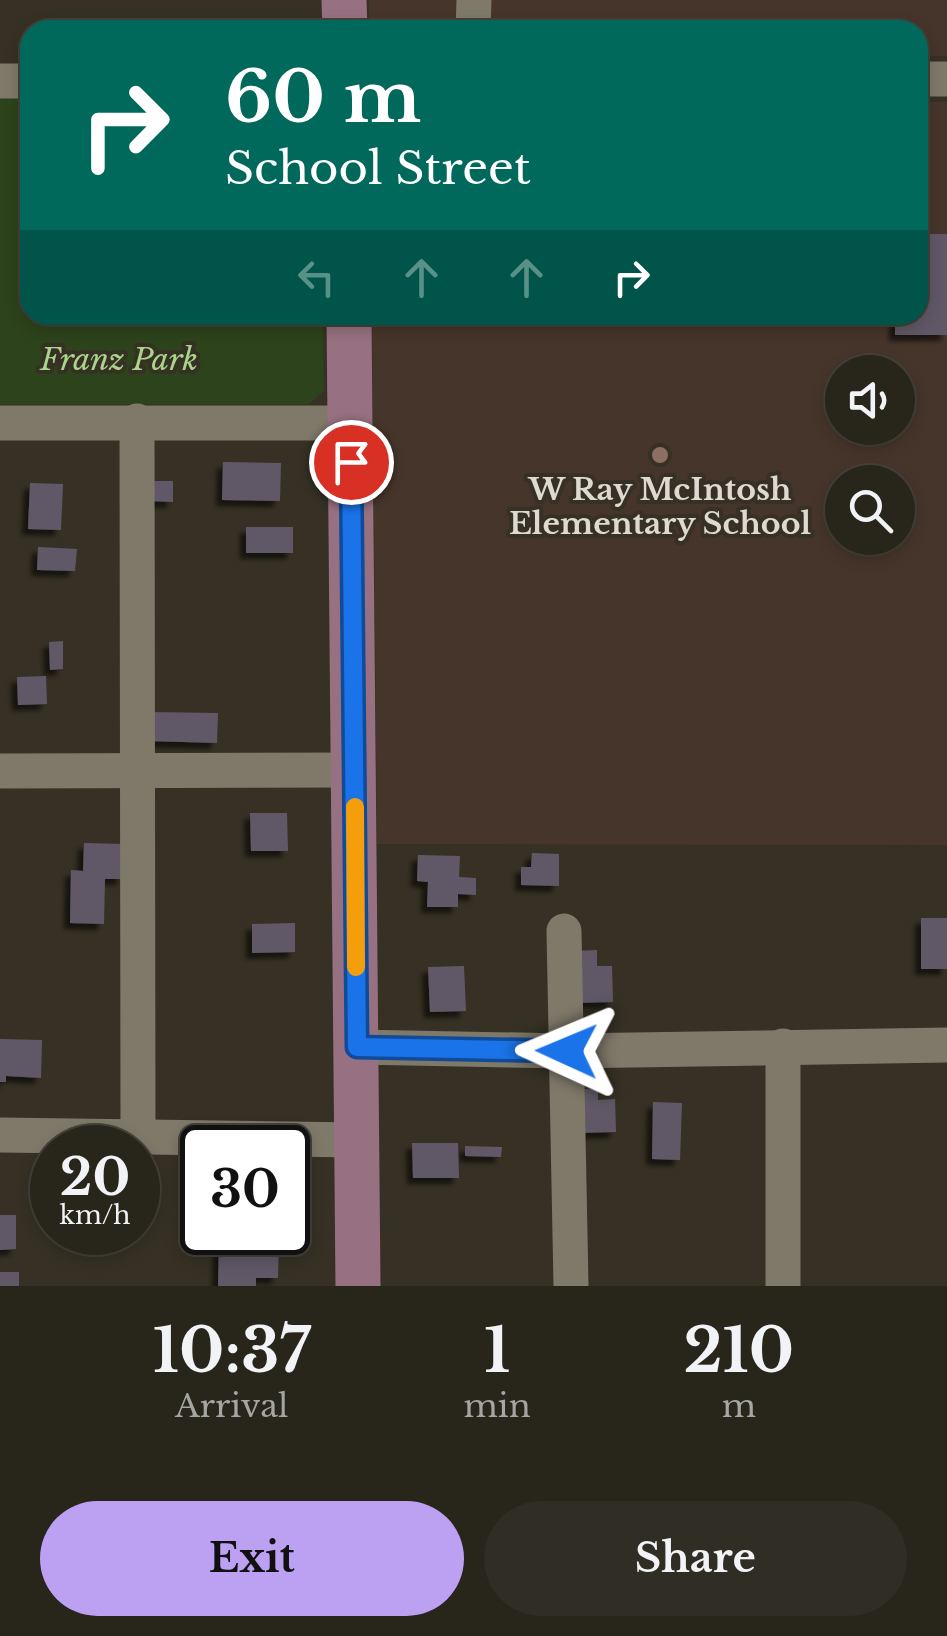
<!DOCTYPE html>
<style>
:root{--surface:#28251b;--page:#302d24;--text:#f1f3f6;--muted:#a5a5a3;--line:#44423a;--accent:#bca0f2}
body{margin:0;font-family:"Libre Baskerville",serif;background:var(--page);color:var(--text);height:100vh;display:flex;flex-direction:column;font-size:38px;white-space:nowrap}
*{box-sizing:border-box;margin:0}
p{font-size:32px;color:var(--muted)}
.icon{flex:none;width:55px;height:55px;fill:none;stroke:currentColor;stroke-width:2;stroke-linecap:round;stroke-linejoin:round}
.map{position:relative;height:1286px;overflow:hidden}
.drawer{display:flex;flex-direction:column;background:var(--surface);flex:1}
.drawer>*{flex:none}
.hud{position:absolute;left:20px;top:20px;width:908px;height:305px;border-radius:30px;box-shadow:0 5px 15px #0003,0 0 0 2px var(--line);background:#00695c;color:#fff;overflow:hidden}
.fabs{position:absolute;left:825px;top:355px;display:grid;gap:20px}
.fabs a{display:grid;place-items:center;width:90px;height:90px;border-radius:50%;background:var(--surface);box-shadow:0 5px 15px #0003,0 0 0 2px var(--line);font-size:50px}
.speed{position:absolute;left:30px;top:1125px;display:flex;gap:20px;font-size:50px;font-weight:700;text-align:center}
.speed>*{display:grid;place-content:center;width:130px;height:130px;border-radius:50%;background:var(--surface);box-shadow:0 5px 15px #0003,0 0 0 2px var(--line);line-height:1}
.speed small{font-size:25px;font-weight:400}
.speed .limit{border:5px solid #111;border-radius:15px;background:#fff;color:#111}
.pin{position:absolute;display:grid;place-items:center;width:85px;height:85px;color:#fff;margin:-42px;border:5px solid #fff;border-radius:50%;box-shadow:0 2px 10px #0007}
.me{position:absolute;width:110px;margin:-55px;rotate:271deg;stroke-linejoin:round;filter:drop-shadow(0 0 8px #0008)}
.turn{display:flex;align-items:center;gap:35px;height:210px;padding:0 40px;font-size:45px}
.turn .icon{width:130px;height:130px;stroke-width:2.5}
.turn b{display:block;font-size:70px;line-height:85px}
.lanes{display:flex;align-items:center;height:95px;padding:0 40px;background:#0003;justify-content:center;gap:50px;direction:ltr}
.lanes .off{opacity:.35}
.eta{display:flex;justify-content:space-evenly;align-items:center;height:170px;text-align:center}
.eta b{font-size:60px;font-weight:800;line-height:70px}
.button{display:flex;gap:20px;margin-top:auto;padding:20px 40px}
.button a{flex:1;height:115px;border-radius:60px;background:var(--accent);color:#111;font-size:40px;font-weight:800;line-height:115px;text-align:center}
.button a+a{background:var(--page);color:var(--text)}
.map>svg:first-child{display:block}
</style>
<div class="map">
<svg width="947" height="1286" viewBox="0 0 947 1286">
<defs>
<filter id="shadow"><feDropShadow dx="-6" dy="6" stdDeviation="2.5" flood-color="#0009"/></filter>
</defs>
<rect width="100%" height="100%" fill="#363124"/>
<!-- education -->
<g fill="#46352a" fill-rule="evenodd">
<path d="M369,0H947V56H918V30H369Z"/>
<path d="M918,102H947V845L377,844L372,315H918ZM842,372H898V428H842ZM842,482H898V538H842Z"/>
</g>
<!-- green -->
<path fill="#2d431b" d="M0,97L30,98V315H323L324,391L309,404H0Z"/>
<!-- building -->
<g fill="#605966" filter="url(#shadow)">
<path d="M918,234H947V335H895V315H918Z"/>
<path d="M223,462L281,463L280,501L222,500Z"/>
<path d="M148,481H173V502L147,501Z"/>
<path d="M30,483L63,484L61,530L28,529Z"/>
<rect x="246" y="527" width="47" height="26"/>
<path d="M38,547L77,549L75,571L37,570Z"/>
<path d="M63,641V669L50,670L49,642Z"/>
<path d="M46,676L47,704L18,705L17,677Z"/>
<path d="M148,712L218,713L217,743L148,741Z"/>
<path d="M250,813H287L288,851H251Z"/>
<path d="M84,843L124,844L123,879H105L104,924L70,923L71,870L83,871Z"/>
<path d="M532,853L559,854V886L521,885V867H531Z"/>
<path d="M418,855L460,856L459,877L476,878V895L458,894V907H427L428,882L417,881Z"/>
<rect x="921" y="918" width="26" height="51"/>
<path d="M295,923V952L252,953V924Z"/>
<path d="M597,950V966H612L613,1002L576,1003L575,951Z"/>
<path d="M464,966L466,1011L430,1012L428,967Z"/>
<path d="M0,1039L42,1040L41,1078L6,1076V1082H0Z"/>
<path d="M576,1089H598V1100L615,1099L616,1132L577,1133Z"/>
<path d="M653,1102L682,1103L680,1160L652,1159Z"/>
<path d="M412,1143H458L459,1178H413Z"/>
<path d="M465,1146L502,1147L501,1157L465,1156Z"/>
<path d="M0,1215H16V1249L0,1250Z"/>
<path d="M219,1243H279L278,1278H256V1286H218Z"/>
<rect x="0" y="1272" width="19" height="14"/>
</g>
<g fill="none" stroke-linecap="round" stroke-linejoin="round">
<!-- minor -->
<g stroke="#7f796a" stroke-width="35">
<path d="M473,30L474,0"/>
<path d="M918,79H947"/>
<path d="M0,81H30"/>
<path d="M137,421L138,1138"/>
<path d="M0,423H350"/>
<path d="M0,771L354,770"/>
<path d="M564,931L571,1286"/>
<path d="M357,1047L567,1051L947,1045"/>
<path d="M0,1135L357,1140"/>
<path d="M783,1286V1046"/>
</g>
<!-- major -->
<g stroke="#977181" stroke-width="45">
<path d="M344,0L345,30"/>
<path d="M349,315L358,1286"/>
</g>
</g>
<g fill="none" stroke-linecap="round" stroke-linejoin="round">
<defs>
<path id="route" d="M351,462L357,1047L567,1051"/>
</defs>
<!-- route casing -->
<use href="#route" stroke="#114b97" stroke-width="25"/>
<!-- route -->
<use href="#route" stroke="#1a73e8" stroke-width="18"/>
<!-- slow -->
<path stroke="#f59e0b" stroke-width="18" d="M355,807L356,967"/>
</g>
<!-- markers -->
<circle fill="#8d6e63" stroke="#363124" stroke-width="4" cx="660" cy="455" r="10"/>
<g text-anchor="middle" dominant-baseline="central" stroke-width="8" stroke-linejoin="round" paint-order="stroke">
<!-- park labels -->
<g font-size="30" font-style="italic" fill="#a9d58b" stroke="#363124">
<text x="119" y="359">Franz Park</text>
</g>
<!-- poi labels -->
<g font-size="30" font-weight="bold" fill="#dedad2" stroke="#363124">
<text x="660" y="489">W Ray McIntosh<tspan x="660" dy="34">Elementary School</tspan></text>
</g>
</g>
</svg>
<div class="fabs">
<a><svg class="icon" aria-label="sound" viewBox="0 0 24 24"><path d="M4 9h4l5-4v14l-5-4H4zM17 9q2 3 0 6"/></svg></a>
<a><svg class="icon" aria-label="search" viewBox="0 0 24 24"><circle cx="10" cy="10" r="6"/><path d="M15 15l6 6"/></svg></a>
</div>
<div class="speed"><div>20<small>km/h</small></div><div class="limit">30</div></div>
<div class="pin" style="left:351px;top:462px;background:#d93025"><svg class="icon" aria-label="arrive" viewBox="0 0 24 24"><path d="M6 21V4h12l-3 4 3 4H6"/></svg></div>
<svg class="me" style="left:567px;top:1051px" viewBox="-20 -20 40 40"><path d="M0-17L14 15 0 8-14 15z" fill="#1a73e8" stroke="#fff" stroke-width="4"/></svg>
<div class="hud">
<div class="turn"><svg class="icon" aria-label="right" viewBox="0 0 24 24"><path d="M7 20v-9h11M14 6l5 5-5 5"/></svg><div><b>60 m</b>School Street</div></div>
<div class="lanes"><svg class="icon off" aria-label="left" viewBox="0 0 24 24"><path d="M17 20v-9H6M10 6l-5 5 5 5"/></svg><svg class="icon off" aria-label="ahead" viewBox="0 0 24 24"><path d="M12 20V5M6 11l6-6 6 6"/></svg><svg class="icon off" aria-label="ahead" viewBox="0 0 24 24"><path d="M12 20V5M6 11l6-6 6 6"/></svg><svg class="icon" aria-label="right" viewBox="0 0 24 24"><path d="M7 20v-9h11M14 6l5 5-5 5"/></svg></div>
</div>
</div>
<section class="drawer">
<div class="eta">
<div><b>10:37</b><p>Arrival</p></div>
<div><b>1</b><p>min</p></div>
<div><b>210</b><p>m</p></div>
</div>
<div class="button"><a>Exit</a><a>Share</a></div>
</section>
